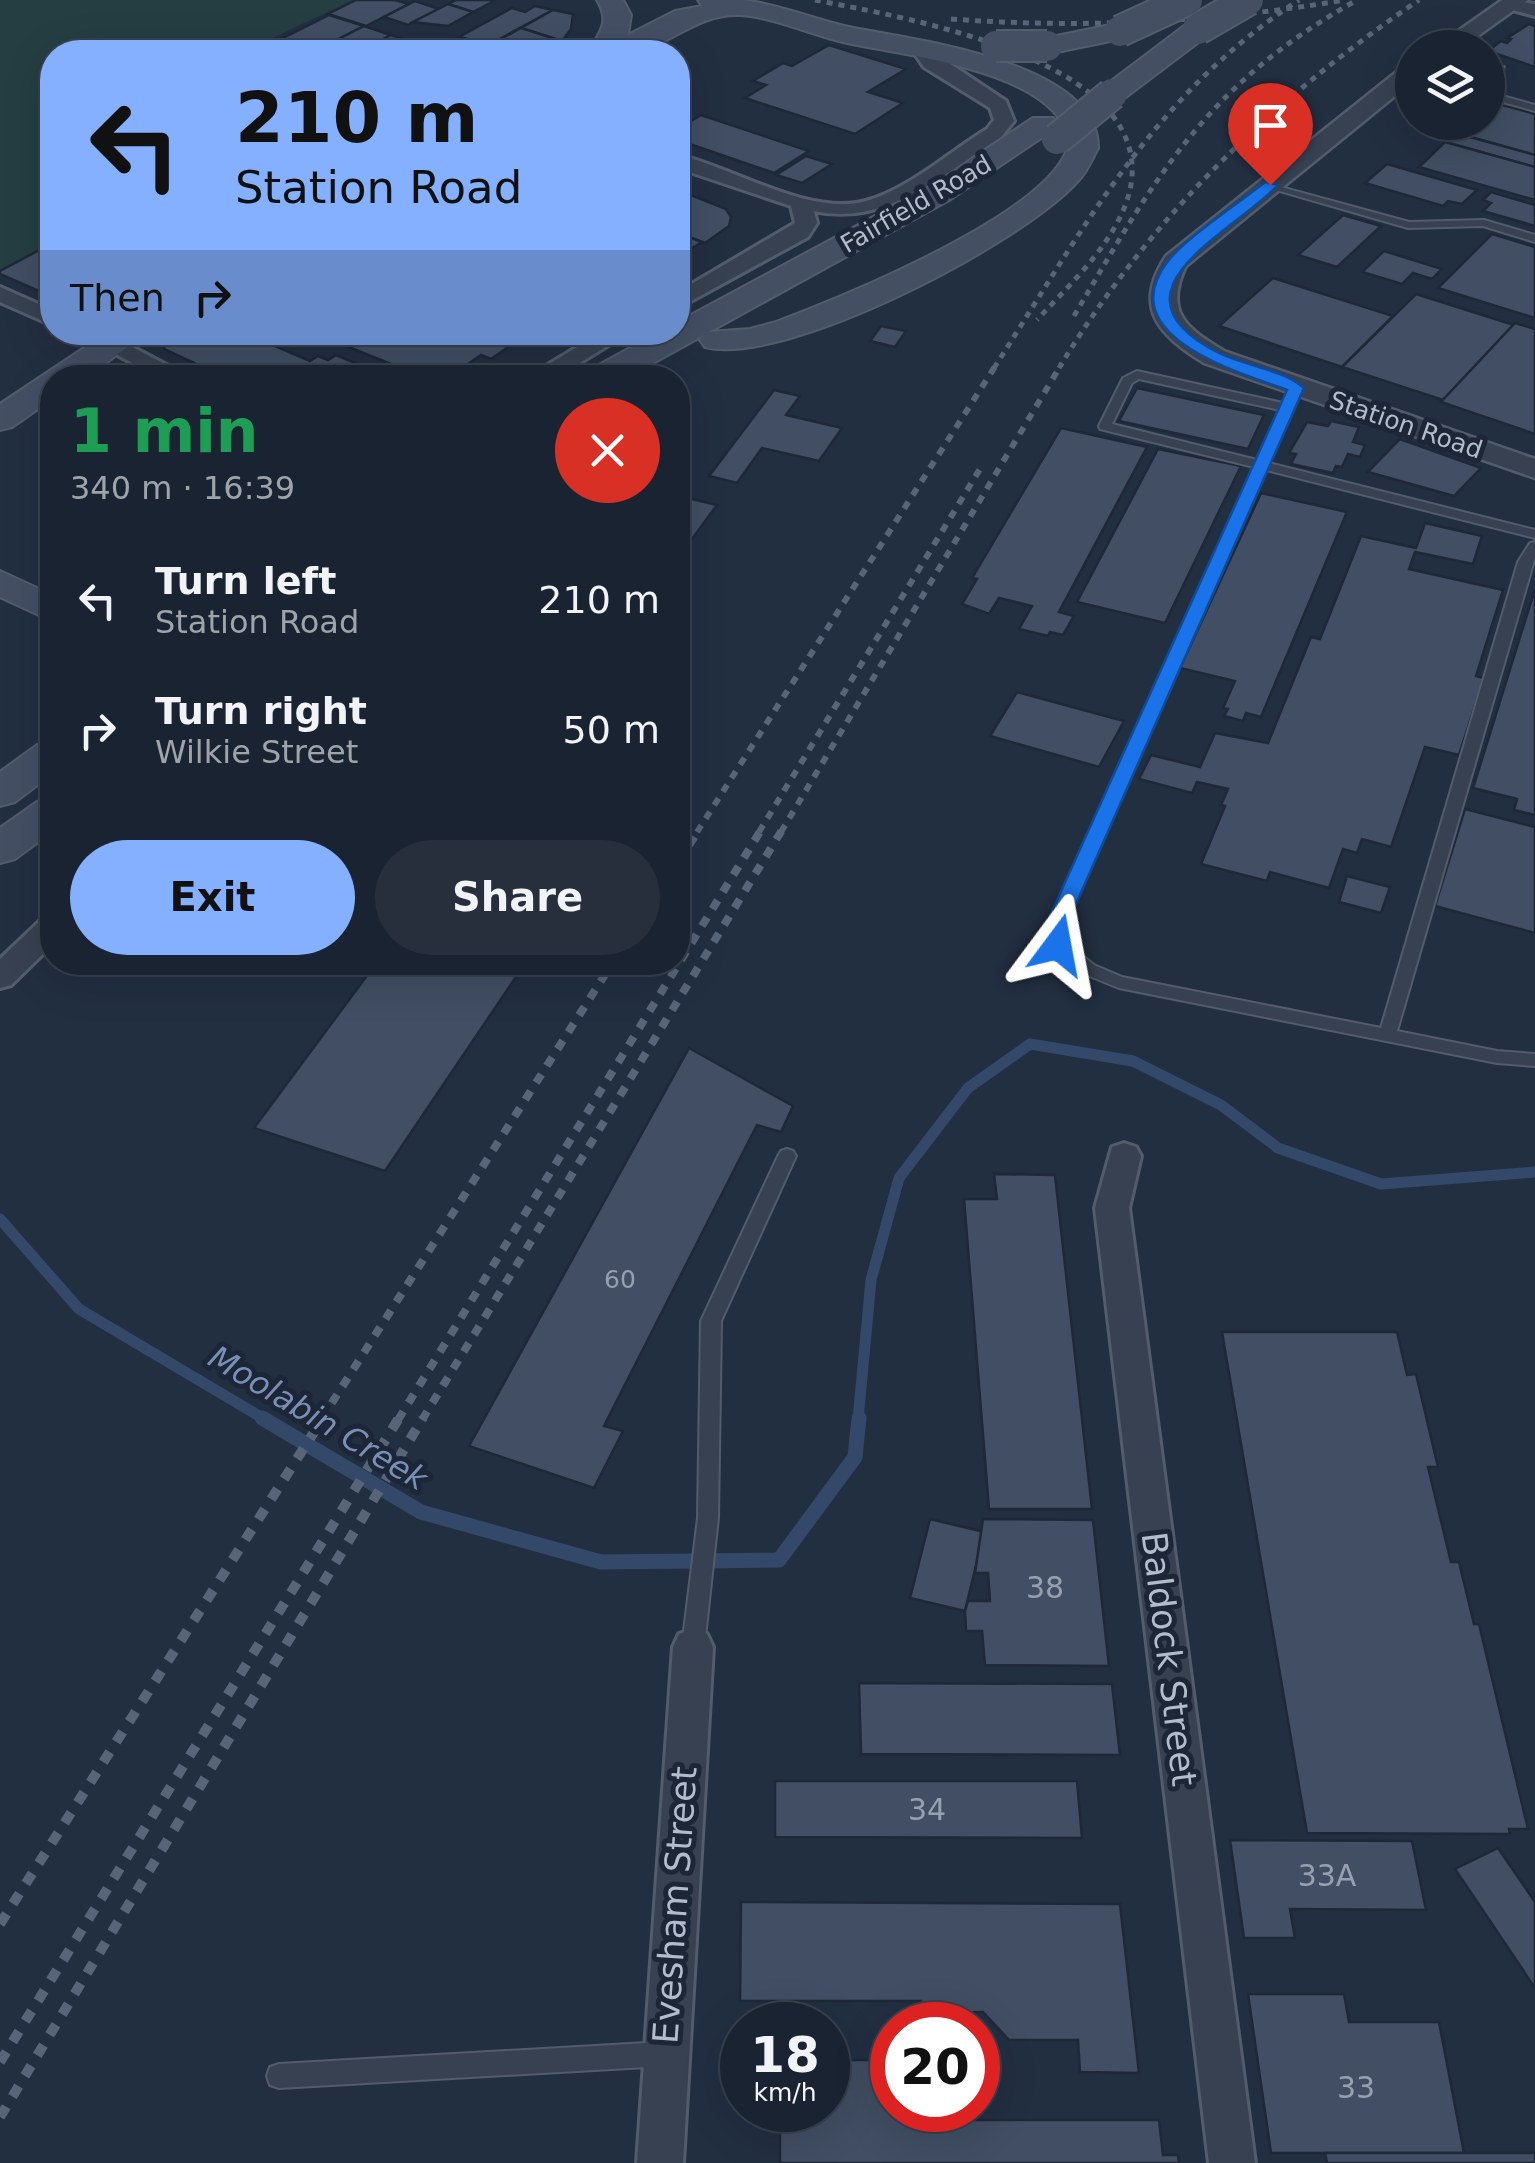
<!DOCTYPE html>
<meta charset="utf-8">
<style>
:root{--surface:#1a2331;--page:#272f3d;--text:#f1f3f6;--muted:#9fa4ab;--line:#38404d;--accent:#84b0ff}
body{margin:0;font-family:"DejaVu Sans",sans-serif;background:var(--page);color:var(--text);height:100vh;display:flex;flex-direction:column;font-size:38px;white-space:nowrap}
*{box-sizing:border-box;margin:0}
p{font-size:32px;color:var(--muted)}
.icon{flex:none;width:55px;height:55px;fill:none;stroke:currentColor;stroke-width:2;stroke-linecap:round;stroke-linejoin:round}
.map{position:relative;flex:1;overflow:hidden}
.panel{position:absolute;left:40px;top:365px;width:650px;height:610px;display:flex;flex-direction:column;background:var(--surface);border-radius:40px;box-shadow:0 10px 40px #0002,0 0 0 2px var(--line)}
.panel>*{flex:none}
.hud{position:absolute;left:40px;top:40px;width:650px;height:305px;border-radius:40px;box-shadow:0 10px 40px #0002,0 0 0 2px var(--line);background:#84b0ff;color:#111;overflow:hidden}
.controls{position:absolute;left:1395px;top:30px;display:grid;gap:20px}
.controls a{display:grid;place-items:center;width:110px;height:110px;border-radius:50%;background:var(--surface);box-shadow:0 10px 40px #0002,0 0 0 2px var(--line);font-size:50px}
.speed{position:absolute;left:720px;top:2002px;display:flex;gap:20px;font-size:50px;font-weight:700;text-align:center}
.speed>*{display:grid;place-content:center;width:130px;height:130px;border-radius:50%;background:var(--surface);box-shadow:0 10px 40px #0002,0 0 0 2px var(--line);line-height:1}
.speed small{font-size:25px;font-weight:400}
.speed .limit{border:15px solid #d22;background:#fff;color:#111}
.pin{position:absolute;display:grid;place-items:center;width:85px;height:85px;color:#fff;margin:-102px -42px;border-radius:50% 50% 50% 0;rotate:-45deg;box-shadow:0 0 10px #0007}
.pin .icon{rotate:45deg}
.me{position:absolute;width:110px;margin:-55px;rotate:13deg;stroke-linejoin:round;filter:drop-shadow(0 0 8px #0008)}
.turn{display:flex;align-items:center;gap:35px;height:210px;padding:0 30px;font-size:45px}
.turn .icon{width:130px;height:130px;stroke-width:2.5}
.turn b{display:block;font-size:70px;line-height:85px}
.then{display:flex;align-items:center;height:95px;padding:0 30px;background:#0003;gap:20px;font-size:38px}
.round{display:grid;place-items:center;flex:none;width:105px;height:105px;border-radius:52px;background:var(--page)}
.summary{display:flex;align-items:center;justify-content:space-between;height:170px;padding:0 30px}
h1{font-size:60px;font-weight:800;line-height:75px;color:#1e9e55}
.action{display:flex;gap:20px;margin-top:auto;padding:20px 30px}
.action a{flex:1;height:115px;border-radius:60px;background:var(--accent);color:#111;font-size:40px;font-weight:800;line-height:115px;text-align:center}
.action a+a{background:var(--page);color:var(--text)}
ul{padding:0;list-style:none}
li{display:flex;align-items:center;gap:30px;height:130px;padding:0 30px}
li div{flex:1}
li b{display:block;font-size:38px}
li em{font-style:normal}
.map>svg:first-child{display:block}
</style>
<div class="map">
<svg width="1535" height="2163" viewBox="0 0 1535 2163">
<rect width="100%" height="100%" fill="#222f41"/>
<!-- green -->
<path fill="#243e42" d="M0,0H353L243,52H52V243L0,271Z"/>
<g fill="none" stroke-linecap="round" stroke-linejoin="round">
<!-- stream-far1 -->
<g stroke="#344969" stroke-width="11">
<path d="M0,1219L79,1309L266,1420"/>
<path d="M858,1420L871,1280L899,1178L968,1088L1030,1044L1133,1061L1221,1105L1278,1148L1381,1184L1535,1172"/>
</g>
<!-- stream -->
<path stroke="#344969" stroke-width="15" d="M262,1418L421,1512L601,1562L779,1560L855,1457L859,1418"/>
</g>
<!-- building -->
<g fill="#414e63" stroke="#1e2838" stroke-width="2.5">
<path d="M356,0H395L409,4L366,26L328,14Z"/>
<path d="M456,0H496L473,12L448,4Z"/>
<path d="M415,1L439,9L408,25L384,17Z"/>
<path d="M448,4L473,12L448,26L413,22Z"/>
<path d="M535,6L553,10L476,52H445L468,39L459,37L512,8L525,12Z"/>
<path d="M553,10L573,14L571,29L562,41L521,28Z"/>
<path d="M329,15L364,26L313,52L277,41Z"/>
<path d="M1529,24L1535,26V67L1488,51L1501,41L1507,43L1511,39L1507,38Z"/>
<path d="M364,26L391,35L358,52L331,43Z"/>
<path d="M521,28L562,41L572,44L556,52L480,50Z"/>
<path d="M391,35L408,41L385,52H358Z"/>
<path d="M277,41L311,52H253Z"/>
<path d="M829,45L906,69L868,92L903,103L855,134L745,98L766,85L753,81L783,63L792,66Z"/>
<path d="M1488,101L1535,114V155L1418,122H1488Z"/>
<path d="M701,115L809,151L774,173L678,140V129Z"/>
<path d="M1455,133L1535,155V167L1445,142Z"/>
<path d="M1445,142L1535,167V200L1419,167Z"/>
<path d="M806,156L832,164L802,183L776,175Z"/>
<path d="M1387,164L1477,190L1462,204L1448,201L1443,206L1365,183Z"/>
<path d="M681,191L726,209L731,217L729,226L705,243L678,233V193Z"/>
<path d="M1491,192L1535,205V226L1483,211L1491,203L1483,200Z"/>
<path d="M1343,215L1381,226L1337,267L1298,255Z"/>
<path d="M678,233L702,242L678,257Z"/>
<path d="M1492,234L1535,247V318L1438,288Z"/>
<path d="M45,247L52,250V297L0,274V271Z"/>
<path d="M1384,251L1442,269L1432,279L1413,273L1402,284L1362,272Z"/>
<path d="M1273,278L1393,316L1342,367L1219,326Z"/>
<path d="M1416,294L1514,325L1443,400L1342,367Z"/>
<path d="M1515,323L1535,329V434L1441,402Z"/>
<path d="M881,326L906,331L895,347L870,341Z"/>
<path d="M179,332H305L320,338L313,342L295,334L275,346L310,361L318,356L328,360L336,355L390,378H226L164,349V341Z"/>
<path d="M312,332H530L491,359L481,355L448,378H425Z"/>
<path d="M1137,388L1264,415L1248,449L1119,421Z"/>
<path d="M774,390L800,396L786,415L842,428L819,461L762,448L737,483L709,476Z"/>
<path d="M1331,421L1359,427L1353,442L1365,445L1360,457L1348,454L1342,467L1336,466L1333,473L1291,464L1296,454L1289,453L1307,422L1328,426Z"/>
<path d="M1061,428L1147,447L1059,612L1074,616L1063,635L1050,632L1048,636L1019,629L1032,606L999,598L989,614L962,604L977,579L972,578Z"/>
<path d="M1400,439L1481,468L1454,496L1368,472Z"/>
<path d="M1158,449L1241,466L1165,623L1077,602Z"/>
<path d="M1261,493L1347,512L1261,717L1246,713L1243,721L1224,716L1228,709L1223,708L1235,681L1180,668Z"/>
<path d="M692,499L717,505L678,558V518Z"/>
<path d="M1425,523L1482,536L1473,564L1415,552L1409,569L1503,590L1476,676L1484,678L1459,755L1425,747L1391,847L1362,839L1357,853L1343,849L1329,888L1270,872L1267,881L1201,864L1225,806L1221,805L1228,789L1197,782L1192,793L1139,779L1151,755L1200,767L1215,733L1268,743L1311,637L1320,639L1361,536L1416,548Z"/>
<path d="M1535,589V815L1514,810L1517,799L1473,788Z"/>
<path d="M1017,692L1124,721L1099,767L990,736Z"/>
<path d="M1465,809L1535,827V933L1435,906Z"/>
<path d="M1347,876L1390,887L1381,913L1339,902Z"/>
<path d="M377,962H526L385,1171L254,1128Z"/>
<path d="M689,1048L793,1106L781,1132L757,1125L604,1426L623,1431L594,1488L469,1446Z"/>
<path d="M994,1174L1055,1175L1092,1509H989L964,1199H997Z"/>
<path d="M1222,1332H1397L1407,1375L1416,1374L1438,1467H1428L1451,1562H1459L1474,1624H1479L1528,1829H1509L1510,1834L1307,1833Z"/>
<path d="M930,1519L984,1532L965,1611L910,1598Z"/>
<path d="M983,1519L1093,1520L1109,1666L985,1665L982,1631H966L965,1611L968,1601H990L988,1573H975Z"/>
<path d="M859,1683L1112,1684L1120,1755L861,1754Z"/>
<path d="M775,1781H1077L1082,1838L775,1837Z"/>
<path d="M1230,1840L1412,1841L1426,1910L1290,1909L1295,1938H1244Z"/>
<path d="M1498,1848L1535,1902V1988L1455,1869Z"/>
<path d="M741,1902L1120,1904L1139,2073L1080,2072L1078,2040H1009L983,2012L921,2013V2001H740Z"/>
<path d="M1248,1994H1344L1349,2022H1439L1464,2153H1271Z"/>
<path d="M828,2060H892V2110H904V2120H1159L1163,2155H1178L1179,2163H780V2110H828Z"/>
<path d="M1325,2153H1535V2163H1327Z"/>
</g>
<g fill="none" stroke-linecap="round" stroke-linejoin="round">
<defs>
<g id="service">
<path d="M1495,65L1504,67L1488,80V72Z"/>
<path d="M1488,92L1535,105V111L1488,98Z"/>
<path d="M1266,183L1409,222L1484,220L1535,235V242L1483,226L1408,228L1266,187Z"/>
<path d="M1137,371L1283,403L1292,385H1300L1302,388L1269,463L1535,530V538L1266,470L1063,929L1066,942L1094,965L1122,977L1381,1028L1518,562L1530,543L1535,542V557L1397,1031L1497,1051L1535,1054V1066L1497,1063L1119,988L1082,973L1052,949L1047,929L1254,467L1100,429L1099,426L1123,378ZM1139,379L1280,410L1257,460L1112,424L1132,383Z"/>
<path d="M787,1149L793,1151L796,1156L721,1321L718,1518L704,1647L701,1654L693,1657L685,1654L682,1647L698,1518L701,1321L778,1156L781,1151Z"/>
<path d="M664,2042L673,2045L676,2054L673,2063L664,2066L279,2088L270,2085L267,2076L270,2067L279,2064Z"/>
</g>
<g id="minor">
<path d="M1505,0L1535,4V16L1505,8Z"/>
<path d="M922,45L1006,101L1014,121L1001,137C943,174 887,227 814,211L817,223L808,237L678,308V292L795,223L791,206L678,168V155C733,167 809,217 866,201C909,189 949,152 987,129L994,120L990,108L924,67L913,51Z"/>
<path d="M0,287L52,310V325L0,302Z"/>
<path d="M74,332H104L191,378H161Z"/>
<path d="M602,332H630L555,378H526Z"/>
<path d="M52,917V945L11,985L0,988V959L41,920Z"/>
<path d="M1124,1143L1136,1147L1141,1156L1129,1208L1255,2163H1209L1095,1208L1112,1147Z"/>
<path d="M693,1629L707,1634L713,1647L683,2163H637L673,1647L679,1634Z"/>
</g>
<g id="tertiary">
<path d="M1502,0H1528L1461,48H1434Z"/>
<path d="M1412,64V82L1186,266C1164,312 1186,328 1224,351L1535,459V478L1204,363C1159,335 1132,308 1166,256L1404,66Z"/>
</g>
<g id="secondary">
<path d="M597,0H623L631,15L628,35L675,11L702,6L698,0C713,0 729,0 744,0C780,5 814,19 849,27C912,40 1099,61 1098,148C1092,159 1087,172 1078,181C1023,243 786,367 705,347L700,340L704,335L626,378H583L588,371L659,332H678V322L927,188L1033,118H1053L1058,124L1053,130L949,200L709,332L750,329L776,322C837,299 1061,210 1069,141C1057,70 900,55 843,42C810,34 773,17 740,15C697,13 669,47 633,52C619,55 602,52 588,52C599,33 611,23 597,0Z"/>
<path d="M1198,21L1212,29L1208,35L1122,100H1102L1098,94L1102,88L1188,23Z"/>
<path d="M1120,23L1130,25L1134,31L1130,37L1047,54L1033,46L1037,40Z"/>
<path d="M108,332H147L86,378H52V399L12,427L0,430V404Z"/>
<path d="M0,571L52,595V621L0,597Z"/>
<path d="M52,741V774L15,802L0,806V772L37,745Z"/>
<path d="M52,798V832L15,859L0,863V828L37,802Z"/>
</g>
</defs>
<!-- service casing -->
<use href="#service" stroke="#525c6b" stroke-width="4"/>
<!-- minor casing -->
<use href="#minor" stroke="#525c6b" stroke-width="6"/>
<!-- tertiary casing -->
<use href="#tertiary" stroke="#525c6b" stroke-width="5"/>
<!-- secondary casing -->
<use href="#secondary" stroke="#525c6b" stroke-width="4"/>
<!-- service -->
<use href="#service" fill="#374151" fill-rule="evenodd"/>
<!-- minor -->
<use href="#minor" fill="#374151" fill-rule="evenodd"/>
<!-- tertiary -->
<use href="#tertiary" fill="#374151" fill-rule="evenodd"/>
<!-- secondary -->
<use href="#secondary" fill="#444f64" fill-rule="evenodd"/>
<!-- rail-far3 -->
<g stroke="#586578" stroke-width="5" stroke-dasharray="6 6" stroke-linecap="butt">
<path d="M815,0C905,18 1180,62 1125,206C1107,251 1069,285 1037,320"/>
<path d="M951,19C1084,29 1214,22 1345,0"/>
<path d="M1074,316C1158,173 1207,84 1357,0"/>
<path d="M994,368C1086,225 1153,95 1299,0"/>
<path d="M1059,368C1151,216 1273,99 1419,0"/>
</g>
<!-- rail-far2 -->
<g stroke="#586578" stroke-width="6" stroke-dasharray="8 8" stroke-linecap="butt">
<path d="M697,832L996,365"/>
<path d="M759,832L980,469"/>
<path d="M781,832L1061,365"/>
</g>
<!-- rail-far1 -->
<g stroke="#586578" stroke-width="8" stroke-dasharray="10 10" stroke-linecap="butt">
<path d="M678,862L699,830"/>
<path d="M321,1420L613,962"/>
<path d="M398,1420L761,830"/>
<path d="M422,1420L782,830"/>
</g>
<!-- rail -->
<g stroke="#586578" stroke-width="10" stroke-dasharray="12 12" stroke-linecap="butt">
<path d="M0,1924L323,1418"/>
<path d="M0,2062L399,1418"/>
<path d="M0,2117L423,1418"/>
</g>
<defs>
<g id="secondary-bridge">
<path d="M1198,29L1248,0"/>
<path d="M1120,31L1187,0"/>
<path d="M996,46H1047"/>
<path d="M1057,139L1112,94"/>
</g>
</defs>
<!-- secondary-bridge casing -->
<use href="#secondary-bridge" stroke="#525c6b" stroke-width="34" stroke-linecap="butt"/>
<!-- secondary-bridge -->
<use href="#secondary-bridge" stroke="#444f64" stroke-width="30"/>
</g>
<!-- route -->
<path fill="#1a73e8" stroke="#114b97" stroke-width="2.5" d="M1265,182L1278,185C1232,234 1098,292 1219,353C1245,366 1282,369 1304,388L1065,929L1068,945L1058,953L1050,950L1044,929L1287,390C1238,372 1110,336 1168,261C1189,235 1238,204 1265,182Z"/>
<g text-anchor="middle" dominant-baseline="central" stroke-width="10" stroke-linejoin="round" paint-order="stroke">
<!-- far-street labels -->
<g font-size="25" fill="#b3bccb" stroke="#1c2636">
<text transform="translate(916 204) rotate(-30)">Fairfield Road</text>
<text transform="translate(1406 425) rotate(19)">Station Road</text>
</g>
<!-- number labels -->
<g font-size="25" fill="#96a0b1">
<text x="620" y="1279">60</text>
</g>
<!-- near-number labels -->
<g font-size="30" fill="#96a0b1">
<text x="1045" y="1587">38</text>
<text x="927" y="1809">34</text>
<text x="1327" y="1875">33A</text>
<text x="1356" y="2087">33</text>
</g>
<!-- water labels -->
<g font-size="32" font-style="italic" fill="#7890b5" stroke="#1c2636">
<text transform="translate(318 1418) rotate(31)">Moolabin Creek</text>
</g>
<!-- near-street labels -->
<g font-size="35" fill="#b3bccb" stroke="#1c2636">
<text transform="translate(1169 1659) rotate(83)">Baldock Street</text>
<text transform="translate(675 1905) rotate(-86)">Evesham Street</text>
</g>
</g>
</svg>
<div class="controls">
<a><svg class="icon" aria-label="layers" viewBox="0 0 24 24"><path d="M12 4l9 5-9 5-9-5zM3 14l9 5 9-5"/></svg></a>
</div>
<div class="speed"><div>18<small>km/h</small></div><div class="limit">20</div></div>
<div class="pin" style="left:1270px;top:185px;background:#d93025"><svg class="icon" aria-label="arrive" viewBox="0 0 24 24"><path d="M6 21V4h12l-3 4 3 4H6"/></svg></div>
<svg class="me" style="left:1058px;top:945px" viewBox="-20 -20 40 40"><path d="M0-17L14 15 0 8-14 15z" fill="#1a73e8" stroke="#fff" stroke-width="4"/></svg>
<div class="hud">
<div class="turn"><svg class="icon" aria-label="left" viewBox="0 0 24 24"><path d="M17 20v-9H6M10 6l-5 5 5 5"/></svg><div><b>210 m</b>Station Road</div></div>
<div class="then">Then<svg class="icon" aria-label="right" viewBox="0 0 24 24"><path d="M7 20v-9h11M14 6l5 5-5 5"/></svg></div>
</div>
<section class="panel">
<div class="summary"><div><h1>1 min</h1><p>340 m · 16:39</p></div><a class="round" style="background:#d93025;color:#fff"><svg class="icon" aria-label="close" viewBox="0 0 24 24"><path d="M6 6l12 12M18 6L6 18"/></svg></a></div>
<ul>
<li><svg class="icon" aria-label="left" viewBox="0 0 24 24"><path d="M17 20v-9H6M10 6l-5 5 5 5"/></svg><div><b>Turn left</b><p>Station Road</p></div><em>210 m</em></li>
<li><svg class="icon" aria-label="right" viewBox="0 0 24 24"><path d="M7 20v-9h11M14 6l5 5-5 5"/></svg><div><b>Turn right</b><p>Wilkie Street</p></div><em>50 m</em></li>
</ul>
<div class="action"><a>Exit</a><a>Share</a></div>
</section>
</div>
